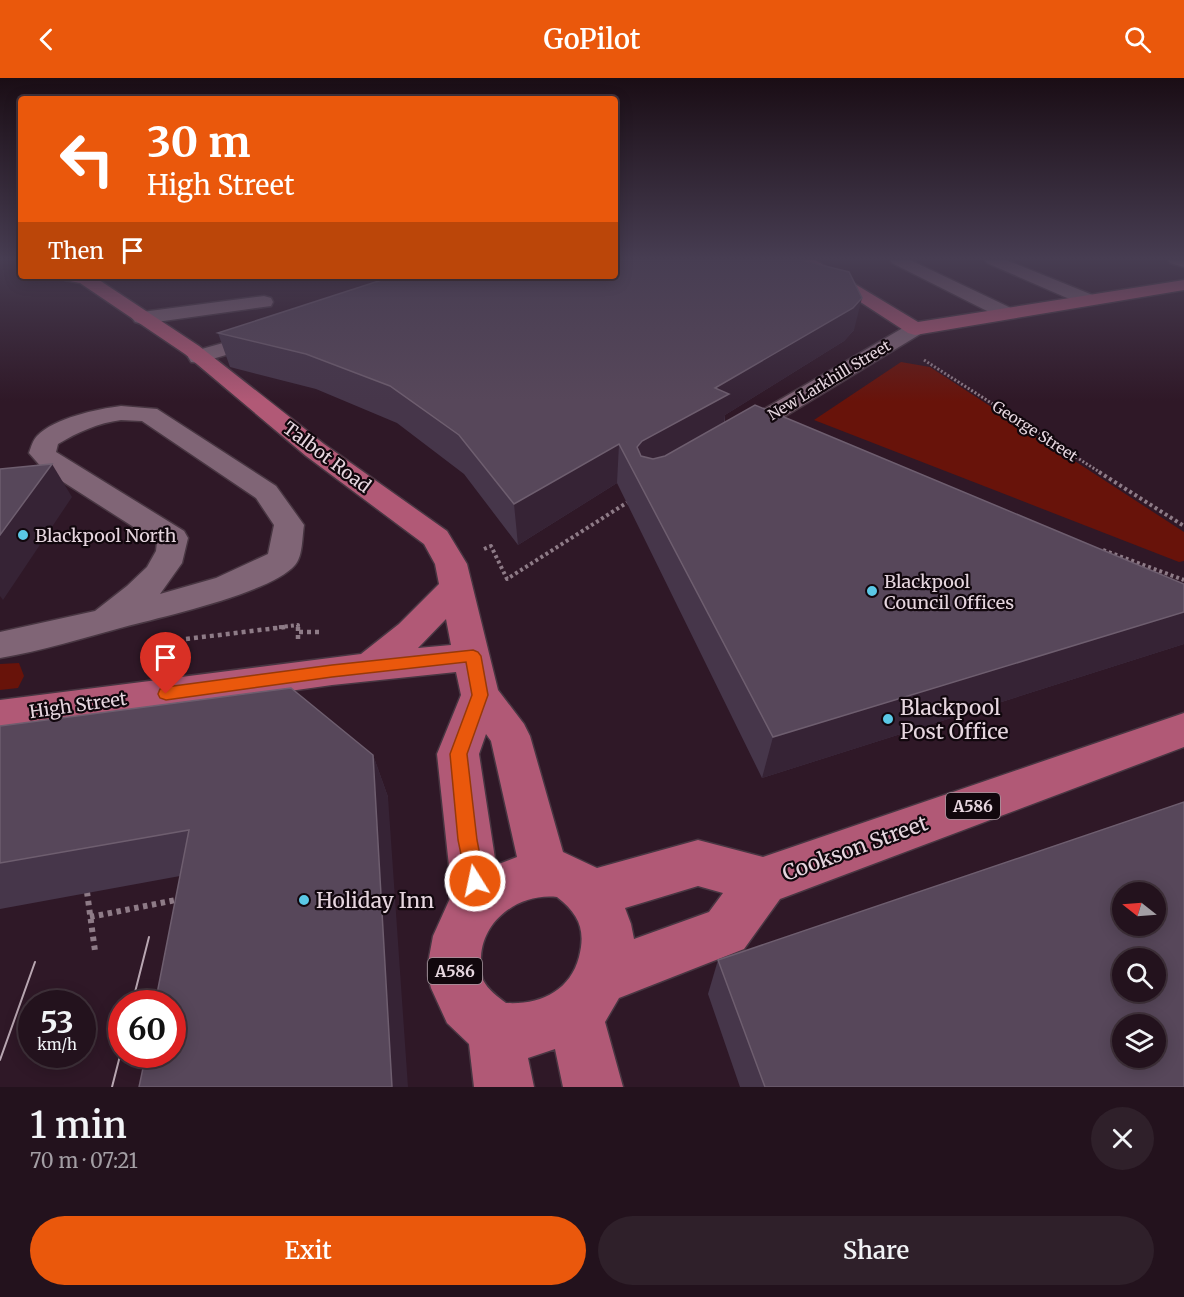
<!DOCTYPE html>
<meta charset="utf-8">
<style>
:root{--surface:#23121d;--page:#2f202a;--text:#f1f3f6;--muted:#a39ea4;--line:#40323b;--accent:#ea580c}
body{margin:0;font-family:Merriweather,serif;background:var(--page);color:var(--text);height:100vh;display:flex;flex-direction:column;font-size:22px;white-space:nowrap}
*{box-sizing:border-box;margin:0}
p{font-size:20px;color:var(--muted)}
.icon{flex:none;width:33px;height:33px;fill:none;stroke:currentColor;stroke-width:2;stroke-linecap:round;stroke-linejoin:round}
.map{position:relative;height:1009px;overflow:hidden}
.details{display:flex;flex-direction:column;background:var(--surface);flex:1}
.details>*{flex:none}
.guide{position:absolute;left:18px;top:18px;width:600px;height:183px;border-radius:6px;box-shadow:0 3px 15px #0003,0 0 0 2px var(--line);background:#ea580c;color:#fff;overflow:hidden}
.needle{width:39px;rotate:287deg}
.tools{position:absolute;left:1112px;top:804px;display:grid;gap:12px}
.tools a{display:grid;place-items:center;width:54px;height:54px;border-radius:50%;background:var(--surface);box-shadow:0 3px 15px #0003,0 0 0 2px var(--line);font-size:30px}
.speed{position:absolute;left:18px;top:912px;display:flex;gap:12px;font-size:30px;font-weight:700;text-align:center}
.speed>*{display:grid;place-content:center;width:78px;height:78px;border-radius:50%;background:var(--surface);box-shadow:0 3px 15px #0003,0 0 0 2px var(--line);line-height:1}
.speed small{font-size:15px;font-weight:400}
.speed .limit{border:9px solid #d22;background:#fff;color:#111}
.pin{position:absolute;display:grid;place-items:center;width:51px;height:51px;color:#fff;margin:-62px -26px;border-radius:50% 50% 50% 0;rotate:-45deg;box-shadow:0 0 6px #0007}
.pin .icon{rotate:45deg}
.me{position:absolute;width:66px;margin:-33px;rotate:350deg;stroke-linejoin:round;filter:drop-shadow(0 0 4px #0008)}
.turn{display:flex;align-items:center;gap:21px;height:126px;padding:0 30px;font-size:27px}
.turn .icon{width:78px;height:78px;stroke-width:2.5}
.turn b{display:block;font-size:42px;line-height:51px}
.then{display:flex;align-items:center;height:57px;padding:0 30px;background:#0003;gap:12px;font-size:22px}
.round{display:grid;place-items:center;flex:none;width:63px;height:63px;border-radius:32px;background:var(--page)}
.head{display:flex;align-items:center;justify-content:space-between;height:102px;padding:0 30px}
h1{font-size:36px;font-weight:600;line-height:45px}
.cta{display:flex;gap:12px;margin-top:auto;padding:12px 30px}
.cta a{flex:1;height:69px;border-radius:36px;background:var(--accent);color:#fff;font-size:24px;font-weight:600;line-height:69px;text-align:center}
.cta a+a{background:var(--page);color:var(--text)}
header{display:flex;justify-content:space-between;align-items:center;height:78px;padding:0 30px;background:var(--accent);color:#fff;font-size:27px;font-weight:600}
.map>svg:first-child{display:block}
</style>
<header><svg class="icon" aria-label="back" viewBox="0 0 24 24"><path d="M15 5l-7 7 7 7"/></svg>GoPilot<svg class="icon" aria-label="search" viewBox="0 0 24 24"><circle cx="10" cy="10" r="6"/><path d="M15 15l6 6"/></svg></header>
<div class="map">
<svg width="1184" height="1009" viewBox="0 0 1184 1009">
<rect width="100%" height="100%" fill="#2f1827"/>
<!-- green -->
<g fill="#68130a">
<path d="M901,284L930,289L1184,454V483L1179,484L814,342Z"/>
<path d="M19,585L24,598L18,610L0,612V586Z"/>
</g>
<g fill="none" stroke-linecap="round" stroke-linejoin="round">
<defs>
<g id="minor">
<path d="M890,182H910L1013,231L1016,235L1013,239H999L892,185Z"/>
<path d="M985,182H1006L1095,218L1097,222L1095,226H1081L987,185Z"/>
<path d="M1168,182H1184V189L1170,185Z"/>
<path d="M264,218L271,220L273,224L271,228L142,246L135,244L132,240L135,236L142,234Z"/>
<path d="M915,245L922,247L925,251L922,255L746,362L737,365L728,362L724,357L728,352L908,247Z"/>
<path d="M266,253L273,255L276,259L273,263L199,285L191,284L188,279L191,274Z"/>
<path d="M121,328L157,331L276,408L304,447C302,459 303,478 295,487C271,515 162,539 124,549C83,560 42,573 0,580V554L95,533L127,508L147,489L156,473L157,464L43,391L29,375C31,369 33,362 37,358C54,340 97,331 121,328ZM121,342L142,343L256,420L274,447L268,476L216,500L160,516L182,485L188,460L184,453L56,374L58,366C78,354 98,345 121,342Z"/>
</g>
<g id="major">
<path d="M796,182H815L918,244L1184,202V212L915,257L908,255Z"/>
<path d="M62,198H93L199,268L324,366L447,453L467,486L498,612L524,646L530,658L563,774L597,790L698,762L763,779L1184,635V669L780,821L744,871L619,920L605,944L623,1009H563L555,971L528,980L534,1009H474L469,966L447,945L431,910L428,898V885L433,858L452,816L437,676L461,617L456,594L332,607L0,654V622L361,576L399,546L439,506L435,486L424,466L306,378L185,276L80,205L65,202ZM446,541L451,567L418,570ZM486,656L491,663L517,779L496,787L479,676ZM698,808L723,815L709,834L634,861L631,846L625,830ZM557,819C579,836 586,852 579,879C570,913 540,927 506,925C498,919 488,912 483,902C480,895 480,886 481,879C483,841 520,815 557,819Z"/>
</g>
</defs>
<!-- minor casing -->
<use href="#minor" stroke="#483642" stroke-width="3"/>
<!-- major casing -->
<use href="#major" stroke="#483642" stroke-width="3"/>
<!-- path-far3 -->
<path stroke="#8e7b87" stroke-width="3" stroke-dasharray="2 2" stroke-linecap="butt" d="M924,282L1101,395"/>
<!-- path-far2 -->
<g stroke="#8e7b87" stroke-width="4" stroke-dasharray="3 3" stroke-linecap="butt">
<path d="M1099,394L1184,448"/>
<path d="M484,471L491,468L507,501L631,422"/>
<path d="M1103,472L1184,502"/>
<path d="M273,550L298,547V550"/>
</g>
<!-- path-far1 -->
<g stroke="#8e7b87" stroke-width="4.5" stroke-dasharray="4 4" stroke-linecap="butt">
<path d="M298,549V561"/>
<path d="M299,554H322"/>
<path d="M186,561L285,549"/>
</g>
<!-- path -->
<g stroke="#8e7b87" stroke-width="6" stroke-dasharray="4.5 4.5" stroke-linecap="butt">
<path d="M87,814L95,873"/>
<path d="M90,839L181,821"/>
</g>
<!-- minor -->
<use href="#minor" fill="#806576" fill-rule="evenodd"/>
<!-- major -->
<use href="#major" fill="#b15976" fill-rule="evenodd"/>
<!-- tram -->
<g stroke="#b9a7b2" stroke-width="2">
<path d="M132,926L149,859"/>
<path d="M0,982L35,884"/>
<path d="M112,1009L122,970"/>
</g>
</g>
<!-- wall -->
<g fill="#46364a">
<path d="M854,252L844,263L725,337V344L1184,506V566L762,700L617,405L518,467L464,396L397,345L316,311L230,289L218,255Z"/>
<path d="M0,648L373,677L388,719L180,798L0,831Z"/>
<path d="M718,882L1184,1009H740L708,916Z"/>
</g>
<!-- shaded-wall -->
<g fill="#362335">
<path d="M862,220L854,252L844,263L725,337L723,353L640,402L637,369L642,363L715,310Z"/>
<path d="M619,366L617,405L518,467L514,426Z"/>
<path d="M52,386L72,419L3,522L0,518V457Z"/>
<path d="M1184,534V566L762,700L773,659Z"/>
<path d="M373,677L388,719L408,1009H392Z"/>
</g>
<!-- building -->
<g fill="#57475a" stroke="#6e5e6f" stroke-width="1.5" fill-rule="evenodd">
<path d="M615,182H801L849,194L862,220L853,230L715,310L729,316L642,363L637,369L641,378L653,381L665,378L755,327L1184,506V534L773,659L619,366L514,426L459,357L390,308L306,276L218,255L394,198H615Z"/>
<path d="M52,386L0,457V391Z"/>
<path d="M291,610L373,677L392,1009H139L146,976H172V926H155L189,752L0,785V648Z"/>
<path d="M1184,724V1009H765L718,882ZM1122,814H1155V848H1122ZM1122,880H1155V914H1122ZM1122,946H1155V980H1122Z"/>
</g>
<!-- sky -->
<linearGradient id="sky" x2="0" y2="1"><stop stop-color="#1a0d15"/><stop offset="0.56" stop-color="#473d52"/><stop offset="1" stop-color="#473d52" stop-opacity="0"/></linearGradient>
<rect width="1184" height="323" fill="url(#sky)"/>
<!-- route -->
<path fill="#ea580c" stroke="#983908" stroke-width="1.5" d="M473,572L478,574L481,578L488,617L467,676L477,762L485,803L482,810L475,813L468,810L458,762L450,676L472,617L466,584L332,599L166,622L160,620L158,616L160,611L166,609L332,587Z"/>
<!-- markers -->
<g fill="#5ac8e6" stroke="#11070d" stroke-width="2">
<circle cx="23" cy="457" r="6"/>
<circle cx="872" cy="513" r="6"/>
<circle cx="888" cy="641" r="6"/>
<circle cx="304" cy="822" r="6"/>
</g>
<g text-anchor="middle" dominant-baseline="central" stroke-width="4.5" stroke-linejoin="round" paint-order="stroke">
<!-- far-street labels -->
<g font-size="15" fill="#e6d6df" stroke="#11070d">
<text transform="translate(829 302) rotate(-31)">New Larkhill Street</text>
<text transform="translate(1035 353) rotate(33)">George Street</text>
</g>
<!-- shield labels -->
<g fill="#11070d" stroke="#a698a0" stroke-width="1.5">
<rect x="946" y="715" width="54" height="26" rx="4.5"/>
<rect x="428" y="880" width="54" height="26" rx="4.5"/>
</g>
<g font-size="16" font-weight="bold" fill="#e6d6df">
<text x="973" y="728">A586</text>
<text x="455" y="893">A586</text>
</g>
<!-- street labels -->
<g font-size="18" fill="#e6d6df" stroke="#11070d">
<text transform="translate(327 379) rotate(37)">Talbot Road</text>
<text transform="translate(78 627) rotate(-8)">High Street</text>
</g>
<!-- poi labels -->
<g font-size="18" fill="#e6d6df" stroke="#11070d" text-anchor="start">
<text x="35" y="457">Blackpool North</text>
<text x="884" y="503">Blackpool<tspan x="884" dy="21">Council Offices</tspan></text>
</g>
<!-- near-poi labels -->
<g font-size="21" fill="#e6d6df" stroke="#11070d" text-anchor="start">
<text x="900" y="629">Blackpool<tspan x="900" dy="24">Post Office</tspan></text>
<text x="316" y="822">Holiday Inn</text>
</g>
<!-- near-street labels -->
<g font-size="21" fill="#e6d6df" stroke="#11070d">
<text transform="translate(855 770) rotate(-20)">Cookson Street</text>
</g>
</g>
</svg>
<div class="tools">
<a><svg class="needle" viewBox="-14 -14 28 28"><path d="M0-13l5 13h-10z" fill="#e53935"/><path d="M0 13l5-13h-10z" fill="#a39ea4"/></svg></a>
<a><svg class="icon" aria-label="search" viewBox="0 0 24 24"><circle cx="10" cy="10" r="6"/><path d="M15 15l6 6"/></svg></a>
<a><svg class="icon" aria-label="layers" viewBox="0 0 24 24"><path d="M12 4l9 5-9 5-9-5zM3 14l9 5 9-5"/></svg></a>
</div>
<div class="speed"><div>53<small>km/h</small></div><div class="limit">60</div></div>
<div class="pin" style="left:166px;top:616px;background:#d93025"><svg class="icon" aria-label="arrive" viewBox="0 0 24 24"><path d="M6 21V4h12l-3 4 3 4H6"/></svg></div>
<svg class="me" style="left:475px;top:803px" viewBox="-20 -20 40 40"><circle r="17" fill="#ea580c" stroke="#fff" stroke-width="3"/><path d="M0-11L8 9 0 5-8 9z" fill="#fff"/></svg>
<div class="guide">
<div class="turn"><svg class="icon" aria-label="left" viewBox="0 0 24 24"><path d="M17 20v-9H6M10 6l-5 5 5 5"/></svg><div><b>30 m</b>High Street</div></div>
<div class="then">Then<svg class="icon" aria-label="arrive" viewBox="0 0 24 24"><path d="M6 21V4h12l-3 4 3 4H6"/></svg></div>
</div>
</div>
<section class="details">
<div class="head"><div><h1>1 min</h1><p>70 m · 07:21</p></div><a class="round"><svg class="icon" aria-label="close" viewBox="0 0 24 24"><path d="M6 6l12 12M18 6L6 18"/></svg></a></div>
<div class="cta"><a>Exit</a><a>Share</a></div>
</section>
